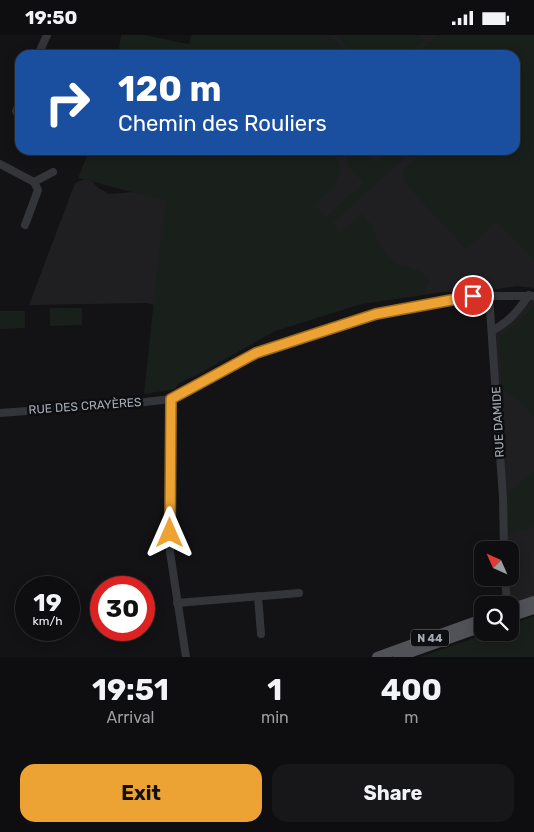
<!DOCTYPE html>
<meta charset="utf-8">
<style>
:root{--surface:#0e0e10;--page:#171719;--text:#f1f3f6;--muted:#9b9c9f;--line:#2e2e30;--accent:#eca333}
body{margin:0;font-family:Rubik,sans-serif;background:var(--page);color:var(--text);height:100vh;display:flex;flex-direction:column;font-size:19px;white-space:nowrap}
*{box-sizing:border-box;margin:0}
p{font-size:16px;color:var(--muted)}
.icon{flex:none;width:28px;height:28px;fill:none;stroke:currentColor;stroke-width:2;stroke-linecap:round;stroke-linejoin:round}
.map{position:relative;height:622px;overflow:hidden}
.panel{display:flex;flex-direction:column;background:var(--surface);flex:1}
.panel>*{flex:none}
.top-card{position:absolute;left:15px;top:15px;width:505px;height:105px;border-radius:15px;box-shadow:0 2px 12px #0003,0 0 0 1px var(--line);background:#1a4fa0;color:#fff;overflow:hidden}
.needle{width:32px;rotate:315deg}
.fabs{position:absolute;left:474px;top:506px;display:grid;gap:10px}
.fabs a{display:grid;place-items:center;width:45px;height:45px;border-radius:10px;background:var(--surface);box-shadow:0 2px 12px #0003,0 0 0 1px var(--line);font-size:25px}
.speed{position:absolute;left:15px;top:541px;display:flex;gap:10px;font-size:25px;font-weight:700;text-align:center}
.speed>*{display:grid;place-content:center;width:65px;height:65px;border-radius:50%;background:var(--surface);box-shadow:0 2px 12px #0003,0 0 0 1px var(--line);line-height:1}
.speed small{font-size:12px;font-weight:400}
.speed .limit{border:8px solid #d22;background:#fff;color:#111}
.pin{position:absolute;display:grid;place-items:center;width:42px;height:42px;color:#fff;margin:-21px;border:2px solid #fff;border-radius:50%;box-shadow:0 1px 5px #0007}
.me{position:absolute;width:55px;margin:-28px;rotate:0deg;stroke-linejoin:round;filter:drop-shadow(0 0 4px #0008)}
.turn{display:flex;align-items:center;gap:18px;height:105px;padding:0 20px;font-size:22px}
.turn .icon{width:65px;height:65px;stroke-width:2.5}
.turn b{display:block;font-size:35px;line-height:42px}
.eta{display:flex;justify-content:space-evenly;align-items:center;height:85px;text-align:center}
.eta b{font-size:30px;font-weight:700;line-height:35px}
.button{display:flex;gap:10px;margin-top:auto;padding:10px 20px}
.button a{flex:1;height:58px;border-radius:15px;background:var(--accent);color:#111;font-size:20px;font-weight:700;line-height:58px;text-align:center}
.button a+a{background:var(--page);color:var(--text)}
.status{display:flex;justify-content:space-between;align-items:center;height:35px;padding:0 25px;background:var(--surface);direction:ltr}
.status svg{height:14px;fill:currentColor}
.map>svg:first-child{display:block}
</style>
<div class="status"><b>19:50</b><svg viewBox="0 0 49 12"><path d="M0 12V9h3v3zM5 12V6h3v6zM10 12V3h3v9zM15 12V0h3v12zM26 1h20v11H26zM47 4h2v5h-2z"/></svg></div>
<div class="map">
<svg width="534" height="622" viewBox="0 0 534 622">
<rect width="100%" height="100%" fill="#131315"/>
<!-- built -->
<g fill="#1f1f22">
<path d="M200,0H534V253L517,251L492,255L444,257L361,269L275,296L193,342L146,357L154,270L147,268L29,270L75,148L89,142L97,152L109,159L134,157L177,115H515V20H196Z"/>
<path d="M534,261V566L510,574L505,543L510,542V515H504L492,296Z"/>
</g>
<!-- green -->
<g fill="#191f1a">
<path d="M121,0H144L189,9L191,0H329L348,20H118Z"/>
<path d="M336,0H419L424,5L408,20H354Z"/>
<path d="M438,0H534V225L497,186L466,214L406,149L402,137L427,115H515V20H416Z"/>
<path d="M89,115H332L341,135L334,152L314,170L326,182L364,148L348,130L346,115H363L376,128L389,115H413L332,188L341,197L362,179L373,192L376,205L388,222L399,230L410,233L414,236L418,234L430,247L426,250L424,259L361,269L275,296L178,349L175,354L144,359L158,227L166,166L78,143Z"/>
<path d="M534,272V381L513,360L502,355L499,303Z"/>
<path d="M50,273H82V290L50,291Z"/>
<path d="M0,276H25V293L0,294Z"/>
<path d="M534,436V491L504,500V479L510,474L503,463Z"/>
<path d="M534,581V622H420L488,598H510V590Z"/>
</g>
<g fill="none" stroke-linecap="round" stroke-linejoin="round">
<!-- minor -->
<g stroke="#343539" stroke-width="8">
<path d="M38,20L47,0"/>
<path d="M20,67L16,76L20,85"/>
<path d="M0,129L34,147L53,137"/>
<path d="M25,190L38,155L34,147"/>
<path d="M489,260L503,463L504,515"/>
<path d="M492,296C510,286 517,277 529,260"/>
<path d="M171,364L170,517L186,622"/>
<path d="M0,378L145,367L171,364L256,318L376,279L473,261H534"/>
<path d="M505,542L507,570"/>
<path d="M258,561L261,599"/>
<path d="M177,568L299,558"/>
</g>
<!-- major -->
<g stroke="#505258" stroke-width="10">
<path d="M510,574L534,566"/>
<path d="M510,582L534,574"/>
<path d="M377,622L482,584"/>
<path d="M398,622L482,592"/>
</g>
</g>
<g fill="none" stroke-linecap="round" stroke-linejoin="round">
<defs>
<path id="route" d="M170,498L171,364L256,318L376,279L473,261"/>
</defs>
<!-- route casing -->
<use href="#route" stroke="#996a21" stroke-width="12"/>
<!-- route -->
<use href="#route" stroke="#eca333" stroke-width="9"/>
</g>
<g text-anchor="middle" dominant-baseline="central" stroke-width="5" stroke-linejoin="round" paint-order="stroke">
<!-- shield labels -->
<rect fill="#0e0e10" stroke="#787c84" stroke-width="1" x="411" y="594.5" width="38" height="17" rx="4"/>
<g font-size="11" font-weight="bold" fill="#a5abb5">
<text x="430" y="603">N 44</text>
</g>
<!-- street labels -->
<g font-size="12" fill="#a5abb5" stroke="#0e0e10">
<text transform="translate(85 371) rotate(-4)">RUE DES CRAYÈRES</text>
<text transform="translate(498 387) rotate(-93)">RUE DAMIDE</text>
</g>
</g>
</svg>
<div class="fabs">
<a><svg class="needle" viewBox="-14 -14 28 28"><path d="M0-13l5 13h-10z" fill="#e53935"/><path d="M0 13l5-13h-10z" fill="#9b9c9f"/></svg></a>
<a><svg class="icon" aria-label="search" viewBox="0 0 24 24"><circle cx="10" cy="10" r="6"/><path d="M15 15l6 6"/></svg></a>
</div>
<div class="speed"><div>19<small>km/h</small></div><div class="limit">30</div></div>
<div class="pin" style="left:473px;top:261px;background:#d93025"><svg class="icon" aria-label="arrive" viewBox="0 0 24 24"><path d="M6 21V4h12l-3 4 3 4H6"/></svg></div>
<svg class="me" style="left:170px;top:498px" viewBox="-20 -20 40 40"><path d="M0-17L14 15 0 8-14 15z" fill="#eca333" stroke="#fff" stroke-width="4"/></svg>
<div class="top-card">
<div class="turn"><svg class="icon" aria-label="right" viewBox="0 0 24 24"><path d="M7 20v-9h11M14 6l5 5-5 5"/></svg><div><b>120 m</b>Chemin des Rouliers</div></div>
</div>
</div>
<section class="panel">
<div class="eta">
<div><b>19:51</b><p>Arrival</p></div>
<div><b>1</b><p>min</p></div>
<div><b>400</b><p>m</p></div>
</div>
<div class="button"><a>Exit</a><a>Share</a></div>
</section>
